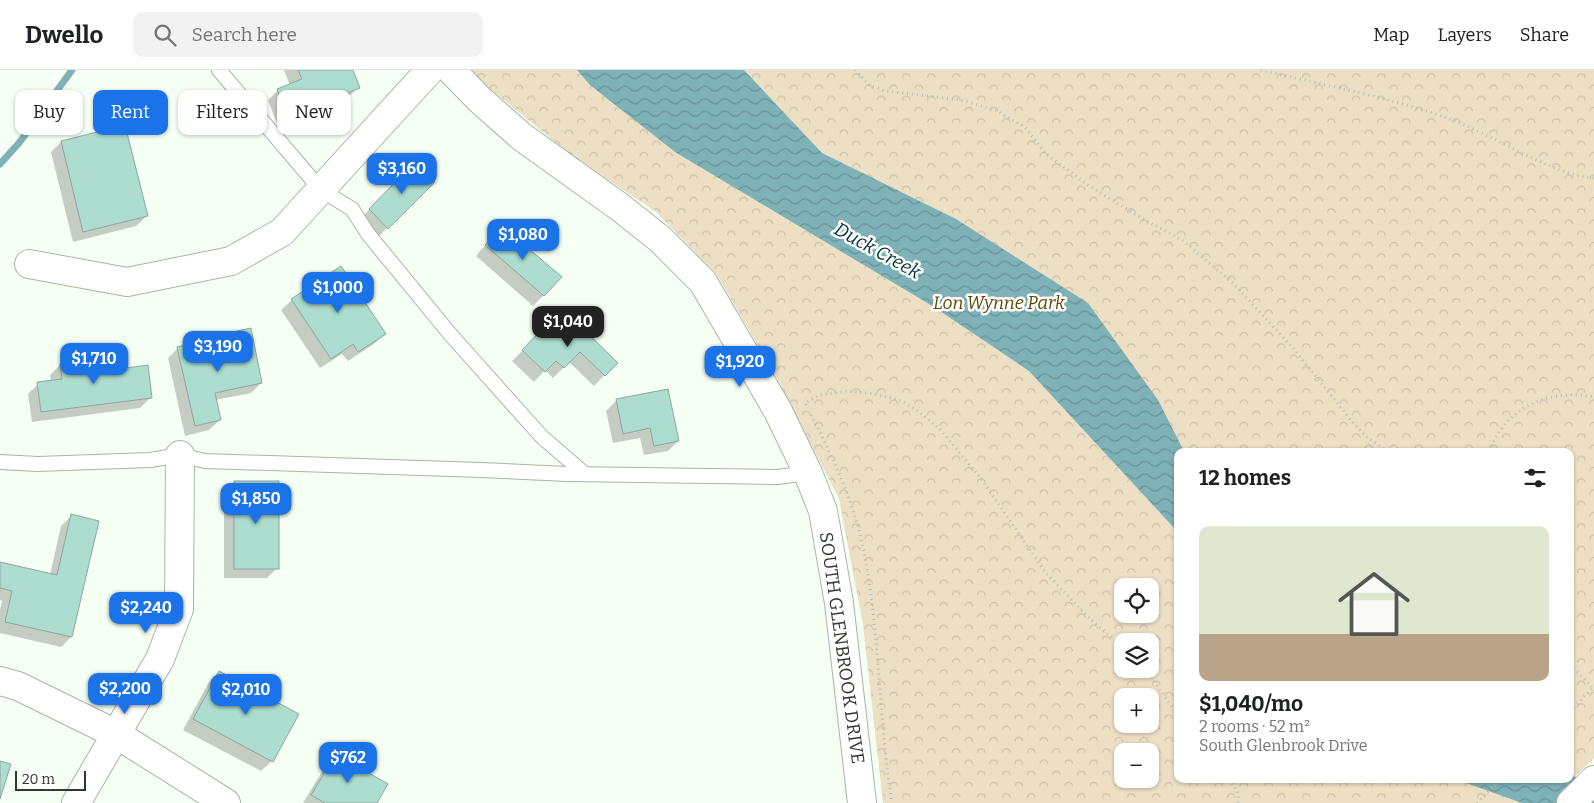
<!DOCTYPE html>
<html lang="en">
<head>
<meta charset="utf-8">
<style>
	body { margin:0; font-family:Bitter,serif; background:#f2f2f2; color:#202124; height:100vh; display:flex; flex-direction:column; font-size:19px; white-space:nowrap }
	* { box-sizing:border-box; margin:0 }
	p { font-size:16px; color:#757577 }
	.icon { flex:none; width:28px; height:28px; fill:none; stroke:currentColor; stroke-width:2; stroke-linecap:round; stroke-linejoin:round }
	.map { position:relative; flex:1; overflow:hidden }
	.sheet { position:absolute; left:1174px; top:378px; width:400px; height:335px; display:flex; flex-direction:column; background:#fff; border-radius:10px; box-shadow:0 1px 4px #0004 }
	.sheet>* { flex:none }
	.top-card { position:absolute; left:15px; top:20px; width:475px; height:45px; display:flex; gap:10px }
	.buttons { position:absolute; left:1114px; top:508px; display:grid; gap:10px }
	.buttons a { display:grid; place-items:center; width:45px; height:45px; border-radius:10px; background:#fff; box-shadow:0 1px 4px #0004; font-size:25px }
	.scale { position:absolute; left:15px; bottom:12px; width:71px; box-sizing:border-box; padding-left:5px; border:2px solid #303730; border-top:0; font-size:14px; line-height:18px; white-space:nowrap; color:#303730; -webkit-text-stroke:4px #fff; paint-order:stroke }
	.price { position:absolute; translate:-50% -42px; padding:0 11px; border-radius:10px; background:#1a73e8; color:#fff; font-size:16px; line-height:32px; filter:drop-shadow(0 1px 2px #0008) }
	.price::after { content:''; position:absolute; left:50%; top:30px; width:15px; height:11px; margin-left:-8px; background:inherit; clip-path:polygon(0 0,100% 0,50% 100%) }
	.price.on { background:#222; color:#fff }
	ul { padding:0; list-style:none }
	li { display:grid; align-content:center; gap:10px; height:265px; padding:0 25px }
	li+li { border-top:1px solid #e0e0e0 }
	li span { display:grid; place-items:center; height:155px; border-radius:10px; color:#555 }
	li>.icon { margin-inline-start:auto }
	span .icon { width:90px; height:90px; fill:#fffc; stroke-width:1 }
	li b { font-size:21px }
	h2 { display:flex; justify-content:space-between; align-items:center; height:60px; padding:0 25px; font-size:21px }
	.tag { padding:0 18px; border-radius:10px; background:#fff; box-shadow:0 1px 4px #0004; font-size:18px; line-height:45px }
	.tag.on { background:#1a73e8; color:#fff }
	header { display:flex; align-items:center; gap:30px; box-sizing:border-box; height:70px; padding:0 25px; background:#fff; border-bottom:1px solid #e0e0e0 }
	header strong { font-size:24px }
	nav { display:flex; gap:28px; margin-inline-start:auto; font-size:18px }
	.search { width:350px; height:45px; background:#f2f2f2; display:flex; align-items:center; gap:12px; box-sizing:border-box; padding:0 18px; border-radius:10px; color:#757577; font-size:19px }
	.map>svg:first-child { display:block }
</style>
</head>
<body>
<header>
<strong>Dwello</strong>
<div class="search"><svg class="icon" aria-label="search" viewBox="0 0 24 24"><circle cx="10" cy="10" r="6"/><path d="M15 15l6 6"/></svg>Search here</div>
<nav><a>Map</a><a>Layers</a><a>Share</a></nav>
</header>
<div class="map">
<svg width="1594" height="733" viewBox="0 0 1594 733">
	<defs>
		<pattern id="park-crowns" width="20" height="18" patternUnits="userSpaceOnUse" patternTransform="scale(1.25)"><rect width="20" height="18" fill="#eddfc4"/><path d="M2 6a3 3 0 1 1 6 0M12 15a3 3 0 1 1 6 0" fill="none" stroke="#ccc0a9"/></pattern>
		<pattern id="water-waves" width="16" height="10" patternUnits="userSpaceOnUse" patternTransform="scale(1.25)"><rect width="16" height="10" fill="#7fb2b8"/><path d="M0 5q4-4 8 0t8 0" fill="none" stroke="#689296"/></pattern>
	</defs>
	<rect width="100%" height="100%" fill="#f5fff4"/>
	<path fill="url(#park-crowns)" fill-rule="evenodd" d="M467,0H1594V688L1547,733H883L863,555L839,429L779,312L717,205L655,141L572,86ZM1178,381H1570V709H1178ZM1122,516H1150V544H1122ZM1122,571H1150V599H1122ZM1122,626H1150V654H1122ZM1122,681H1150V709H1122Z"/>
	<g fill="url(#water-waves)">
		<path d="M577,0H744L822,83L956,149L1088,233L1158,330L1184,381H1178L1177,461L1029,301L934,237L675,82L590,15Z"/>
		<path d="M1570,702L1594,724V733H1522L1455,709H1570Z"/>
	</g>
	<g fill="#0003">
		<path d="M284,0H351L358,17L348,28L278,56L268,30L278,20L290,15Z"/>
		<path d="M61,72L147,146L136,156L73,172L51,82Z"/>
		<path d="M415,94L433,112L377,168L359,150Z"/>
		<path d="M492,167L544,225L533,236L476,186Z"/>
		<path d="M341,198L384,264L374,274L348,291L342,284L320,298L281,240L292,230Z"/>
		<path d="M541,262L547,268L616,293L594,316L569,292L553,308L545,300L534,312L512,291Z"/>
		<path d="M229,264L261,313L251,323L215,330L220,350L209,360L185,366L168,288L178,278L205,281L220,278L219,275Z"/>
		<path d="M60,295L118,300L151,327L140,338L32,352L28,324L38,314L51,312L50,305Z"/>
		<path d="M616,331L678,371L668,381L644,385L640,368L613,373L606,341Z"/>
		<path d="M234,412L277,498L267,508H224V422Z"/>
		<path d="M71,446V567L61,577L0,563V540L2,531L0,530V493L50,505L61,456Z"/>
		<path d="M219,602L272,691L261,701L183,660L209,612Z"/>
		<path d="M336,685L375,733H303L326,695Z"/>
	</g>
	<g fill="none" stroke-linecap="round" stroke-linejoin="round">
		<path stroke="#7fb2b8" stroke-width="7" d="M0,94L19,73L72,0"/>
	</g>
	<g fill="#acddce" stroke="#8fa69f">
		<path d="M298,0H353L360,18L288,46L277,19L302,9Z"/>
		<path d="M125,55L148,146L83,162L61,71Z"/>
		<path d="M415,92L435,112L388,159L369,139Z"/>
		<path d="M502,156L562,207L544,226L485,175Z"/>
		<path d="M341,196L386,264L358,282L353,274L331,289L291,229Z"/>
		<path d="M569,245L618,293L605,306L580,282L564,298L556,291L545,302L522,280L541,260L547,267Z"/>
		<path d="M251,258L262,313L215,323L221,350L195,356L177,277L204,271L206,279L231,274L228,263Z"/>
		<path d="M118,286L119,299L148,295L152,328L41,342L37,312L62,309L60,294Z"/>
		<path d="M668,319L679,371L654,376L650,358L623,364L616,329Z"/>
		<rect x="234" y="411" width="45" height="88"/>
		<path d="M71,444L99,451L72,567L5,552L12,521L0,518V492L57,505Z"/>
		<path d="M219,601L299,644L273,692L193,649Z"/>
		<path d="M336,684L388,714L377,733H325L311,725Z"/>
		<path d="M0,691L11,694L0,729Z"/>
	</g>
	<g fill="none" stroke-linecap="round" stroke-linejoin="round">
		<defs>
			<g id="service">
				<path d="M219,0L321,120L352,139L368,164L450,264L542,367L585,404"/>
				<path d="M0,392L38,394L150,390L180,385L205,391L482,400L567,404L777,407L808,403"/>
			</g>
			<g id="minor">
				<path d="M29,194L127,212L231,191L282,162L430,0"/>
				<path d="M76,733L160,589L179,539L180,385"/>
			</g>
			<g id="tertiary">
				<path d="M451,0L479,29L522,67L621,138L660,169L703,212L778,341L808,403L823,441L839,533L862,733"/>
				<path d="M0,611L18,616L116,664L226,733"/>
			</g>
			<path id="secondary" d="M1571,733L1594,710"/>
		</defs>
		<use href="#service" stroke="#a7b6a6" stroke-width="16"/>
		<use href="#minor" stroke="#a7b6a6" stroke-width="30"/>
		<use href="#tertiary" stroke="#a7b6a6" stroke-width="30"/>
		<use href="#secondary" stroke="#a7b6a6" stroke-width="30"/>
		<g stroke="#b4bdb4" stroke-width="3" stroke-dasharray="1 4" stroke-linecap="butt">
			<path d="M855,0L870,16L886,21L961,30L995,40L1025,57L1046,84L1088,115L1138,146L1182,170L1233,213L1293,278L1354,354L1367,367L1387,381"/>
			<path d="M1261,0C1320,14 1381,26 1439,45C1469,55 1497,71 1526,85C1548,95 1569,106 1594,108"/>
			<path d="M806,335L805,333L820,325L846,321L875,324L902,331L918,341L940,359L982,410L1046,503L1091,550L1122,576"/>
			<path d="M811,345C834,389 856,437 865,487C880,568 879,652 892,733"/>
			<path d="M1490,381C1505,337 1550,318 1594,327"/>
			<path d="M1570,595L1594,619"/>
			<path d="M1145,599L1178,645"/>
			<path d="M1230,709L1239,725L1238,733"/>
			<path d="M1477,733L1501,709"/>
		</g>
		<use href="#service" stroke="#fff" stroke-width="14"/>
		<use href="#minor" stroke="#fff" stroke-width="28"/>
		<use href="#tertiary" stroke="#fff" stroke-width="28"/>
		<use href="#secondary" stroke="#fff" stroke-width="28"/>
		<path stroke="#b4bdb4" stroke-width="3" stroke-dasharray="1 4" stroke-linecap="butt" d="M1570,641L1594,617"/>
	</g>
	<g text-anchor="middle" stroke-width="5" stroke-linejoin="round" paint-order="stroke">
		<g font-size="18" font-style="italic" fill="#614801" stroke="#fff">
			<text x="999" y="239">Lon Wynne Park</text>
		</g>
		<g font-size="18" fill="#303730" stroke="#fff">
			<text transform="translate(842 578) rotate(82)" y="6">SOUTH GLENBROOK DRIVE</text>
		</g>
		<g font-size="19" font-style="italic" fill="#003438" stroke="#fff">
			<text transform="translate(878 180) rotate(29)" y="7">Duck Creek</text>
		</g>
	</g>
</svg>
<div class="buttons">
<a><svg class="icon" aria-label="locate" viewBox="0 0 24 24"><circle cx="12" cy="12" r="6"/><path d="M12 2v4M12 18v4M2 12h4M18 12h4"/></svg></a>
<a><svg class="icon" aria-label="layers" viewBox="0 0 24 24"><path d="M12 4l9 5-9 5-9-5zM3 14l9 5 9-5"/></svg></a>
<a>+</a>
<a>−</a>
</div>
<div class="scale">20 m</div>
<b class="price" style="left:402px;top:125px">$3,160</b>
<b class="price" style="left:523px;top:191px">$1,080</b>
<b class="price" style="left:338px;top:244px">$1,000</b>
<b class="price on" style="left:568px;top:278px">$1,040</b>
<b class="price" style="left:218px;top:303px">$3,190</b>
<b class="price" style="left:94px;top:315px">$1,710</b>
<b class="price" style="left:740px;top:318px">$1,920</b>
<b class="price" style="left:256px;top:455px">$1,850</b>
<b class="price" style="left:146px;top:564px">$2,240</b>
<b class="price" style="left:125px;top:645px">$2,200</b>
<b class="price" style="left:246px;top:646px">$2,010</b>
<b class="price" style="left:348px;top:714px">$762</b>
<div class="top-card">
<a class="tag">Buy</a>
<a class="tag on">Rent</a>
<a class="tag">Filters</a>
<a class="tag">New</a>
</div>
<section class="sheet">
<h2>12 homes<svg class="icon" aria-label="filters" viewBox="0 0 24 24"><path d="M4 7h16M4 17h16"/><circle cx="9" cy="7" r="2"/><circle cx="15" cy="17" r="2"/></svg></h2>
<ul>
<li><span style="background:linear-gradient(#dfe7d0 70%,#b9a48a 0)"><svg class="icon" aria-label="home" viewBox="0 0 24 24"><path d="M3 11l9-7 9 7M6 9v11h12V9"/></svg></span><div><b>$1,040/mo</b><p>2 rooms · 52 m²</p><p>South Glenbrook Drive</p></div></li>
</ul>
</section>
</div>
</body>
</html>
